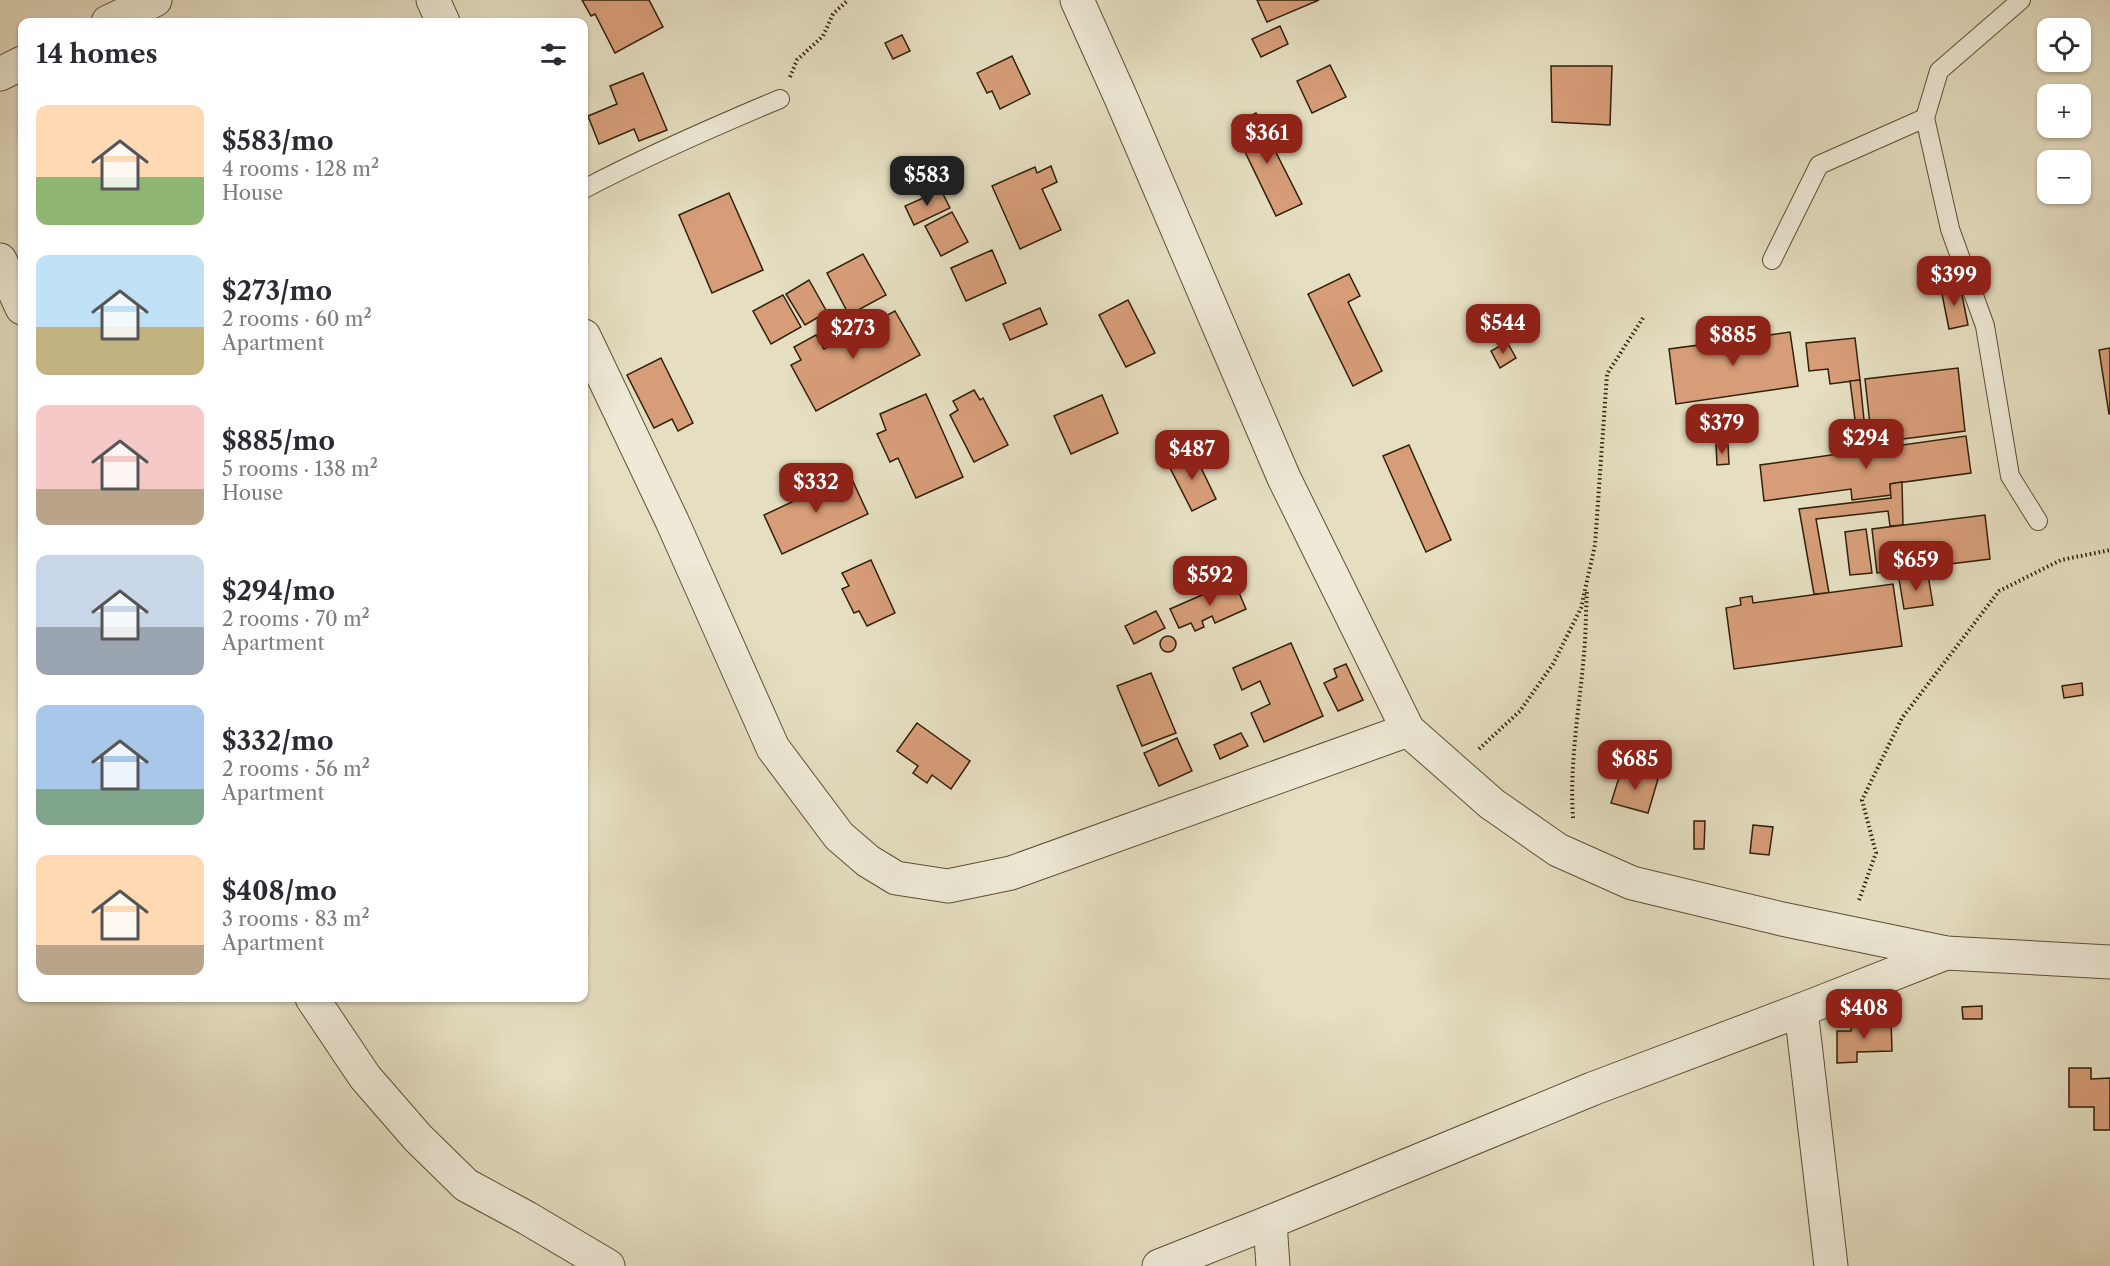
<!DOCTYPE html>
<html lang="en">
<head>
<meta charset="utf-8">
<style>
	body { margin:0; font-family:"Libre Caslon Text",serif; background:#f7f7f7; color:#2b2b33; height:100vh; display:flex; flex-direction:column; font-size:22px; white-space:nowrap }
	* { box-sizing:border-box; margin:0 }
	p { font-size:20px; color:#7c7c81 }
	.icon { flex:none; width:33px; height:33px; fill:none; stroke:currentColor; stroke-width:2; stroke-linecap:round; stroke-linejoin:round }
	.map { position:relative; flex:1; overflow:hidden }
	.sheet { position:absolute; left:18px; top:18px; width:570px; height:984px; display:flex; flex-direction:column; background:#fff; border-radius:12px; box-shadow:0 2px 4px #0004 }
	.sheet>* { flex:none }
	.controls { position:absolute; left:2037px; top:18px; display:grid; gap:12px }
	.controls a { display:grid; place-items:center; width:54px; height:54px; border-radius:12px; background:#fff; box-shadow:0 2px 4px #0004; font-size:30px }
	.price { position:absolute; translate:-50% -51px; padding:0 14px; border-radius:12px; background:#8f2418; color:#fff; font-size:20px; line-height:39px; filter:drop-shadow(0 2px 3px #0008) }
	.price::after { content:''; position:absolute; left:50%; top:36px; width:18px; height:14px; margin-left:-9px; background:inherit; clip-path:polygon(0 0,100% 0,50% 100%) }
	.price.on { background:#222; color:#fff }
	ul { padding:0; list-style:none }
	li { display:flex; align-items:center; gap:18px; height:150px; padding:0 18px }
	li span { display:grid; place-items:center; flex:none; width:168px; height:120px; border-radius:12px; color:#555 }
	li>.icon { margin-inline-start:auto }
	span .icon { width:72px; height:72px; fill:#fffc; stroke-width:1 }
	li b { font-size:26px }
	h2 { display:flex; justify-content:space-between; align-items:center; height:72px; padding:0 18px; font-size:26px }
	.map>svg:first-child { display:block }
</style>
</head>
<body>
<div class="map">
<svg width="2110" height="1266" viewBox="0 0 2110 1266">
	<rect width="100%" height="100%" fill="#e5dec1"/>
	<filter id="stains"><feTurbulence type="fractalNoise" baseFrequency=".00333" numOctaves="4"/><feColorMatrix values="0 0 0 0 .2 0 0 0 0 .09 0 0 0 0 .02 0 0 0 .5 -.17"/></filter>
	<radialGradient id="worn" r=".72"><stop offset=".6" stop-color="#630" stop-opacity="0"/><stop offset="1" stop-color="#630" stop-opacity=".3"/></radialGradient>
	<g fill="#d69d78" stroke="#312008" stroke-width="1.5">
		<path d="M582,0H649L663,27L615,53L595,14L591,16Z"/>
		<path d="M1257,0H1319L1267,22Z"/>
		<path d="M1280,26L1288,44L1261,57L1252,39Z"/>
		<path d="M902,35L910,51L893,59L885,43Z"/>
		<path d="M1012,56L1030,94L1000,109L992,91L987,93L977,73Z"/>
		<path d="M1330,65L1346,97L1312,113L1297,81Z"/>
		<path d="M1551,66H1612L1610,125L1552,122Z"/>
		<path d="M643,73L667,130L639,141L634,129L599,144L588,116L617,104L610,86Z"/>
		<path d="M1256,113L1302,204L1276,216L1232,125Z"/>
		<path d="M1051,166L1057,182L1042,189L1061,230L1020,249L992,186L1035,167L1037,173Z"/>
		<path d="M941,190L950,208L914,225L905,206Z"/>
		<path d="M729,193L763,270L712,293L679,215Z"/>
		<path d="M952,212L968,242L941,256L925,226Z"/>
		<path d="M992,250L1006,283L966,301L951,268Z"/>
		<path d="M863,254L886,295L849,315L827,273Z"/>
		<path d="M1349,274L1360,296L1348,302L1382,371L1353,386L1308,294Z"/>
		<path d="M809,280L827,312L805,325L786,294Z"/>
		<path d="M1960,285L1968,325L1949,329L1941,289Z"/>
		<path d="M783,295L801,327L771,344L753,311Z"/>
		<path d="M1128,300L1155,353L1126,367L1099,315Z"/>
		<path d="M1040,308L1047,324L1010,340L1003,324Z"/>
		<path d="M895,311L920,355L816,411L791,365L801,360L794,347L816,335L824,349Z"/>
		<path d="M1731,330L1733,340L1790,332L1798,386L1676,404L1669,349L1714,343L1713,333Z"/>
		<path d="M1855,338L1860,380L1830,384L1828,369L1809,371L1806,343Z"/>
		<path d="M1507,342L1516,358L1500,368L1491,351Z"/>
		<path d="M2110,348V414H2109L2099,350Z"/>
		<path d="M661,358L693,423L678,431L672,419L654,428L627,375Z"/>
		<path d="M1958,368L1965,431L1872,443L1865,379Z"/>
		<path d="M1860,380L1867,450L1859,451L1850,381Z"/>
		<path d="M974,390L980,400L983,398L1008,445L974,462L950,415L958,410L953,401Z"/>
		<path d="M926,394L963,477L916,498L898,458L890,462L877,434L886,430L880,414Z"/>
		<path d="M1102,395L1118,433L1071,454L1054,416Z"/>
		<path d="M1745,405L1749,429L1734,431L1732,413L1737,412L1735,407Z"/>
		<path d="M1966,436L1971,473L1890,484L1891,495L1852,500L1851,489L1764,501L1760,465Z"/>
		<path d="M1409,445L1451,540L1426,552L1383,456Z"/>
		<path d="M1716,445H1728L1729,464L1717,465Z"/>
		<path d="M1193,451L1216,499L1192,511L1168,464Z"/>
		<path d="M850,475L868,514L782,554L764,515Z"/>
		<path d="M1902,482L1903,525L1890,526L1888,511L1816,519L1829,593L1814,594L1799,509L1891,498L1890,484Z"/>
		<path d="M1985,515L1990,559L1877,573L1872,529Z"/>
		<path d="M1866,529L1872,573L1850,575L1845,532Z"/>
		<path d="M871,560L895,613L867,626L859,611L854,613L842,589L849,586L842,573Z"/>
		<path d="M1919,568L1921,576L1909,578L1907,569Z"/>
		<path d="M1928,575L1933,605L1904,609L1899,579Z"/>
		<path d="M1234,581L1246,609L1215,623L1212,616L1202,621L1204,627L1195,631L1191,623L1179,628L1170,609Z"/>
		<path d="M1893,584L1902,646L1734,669L1726,608L1741,605L1740,598L1752,596L1753,603Z"/>
		<path d="M1156,611L1165,628L1134,644L1125,626Z"/>
		<circle cx="1168" cy="644" r="8"/>
		<path d="M1291,643L1323,716L1264,742L1251,713L1270,704L1260,681L1242,690L1233,668Z"/>
		<path d="M1346,664L1363,700L1338,711L1324,683L1337,677L1334,669Z"/>
		<path d="M1151,673L1176,733L1142,746L1117,686Z"/>
		<path d="M2082,683L2083,695L2064,698L2062,686Z"/>
		<path d="M917,723L970,761L951,789L932,775L927,783L913,773L918,766L897,751Z"/>
		<path d="M1241,733L1248,746L1220,759L1214,745Z"/>
		<path d="M1177,738L1192,771L1159,786L1144,753Z"/>
		<path d="M1622,768L1658,779L1648,813L1611,803Z"/>
		<path d="M1694,821H1705L1704,849H1694Z"/>
		<path d="M1753,825L1773,827L1769,855L1750,853Z"/>
		<path d="M1982,1006V1019H1963L1962,1007Z"/>
		<path d="M1891,1020L1892,1051L1857,1052V1062L1837,1063V1031H1851V1021Z"/>
		<path d="M2069,1068H2091V1079L2110,1078V1130H2094V1107H2069Z"/>
	</g>
	<g fill="none" stroke-linecap="round" stroke-linejoin="round">
		<defs>
			<g id="service">
				<path d="M2021,0L1939,71L1925,118L1950,229L1985,326L2010,476L2038,521"/>
				<path d="M584,189C647,156 713,127 780,99"/>
				<path d="M1772,260L1819,165L1925,118"/>
			</g>
			<g id="minor">
				<path d="M433,0L443,22"/>
				<path d="M1077,0L1121,98L1284,478L1408,730L1492,804L1558,850L1632,883L1782,919L1946,953L2110,962"/>
				<path d="M108,22L155,0"/>
				<path d="M0,74L22,63"/>
				<path d="M0,260L22,308"/>
				<path d="M584,336L672,521L773,748L839,836L868,861L896,878L948,886L1011,873L1408,730"/>
				<path d="M312,998L365,1077L418,1138L466,1185L527,1218L608,1266"/>
				<path d="M1801,1010L1831,1266"/>
				<path d="M1270,1222L1273,1266"/>
				<path d="M1159,1266L1270,1222L1592,1089L1801,1010L1946,953"/>
			</g>
		</defs>
		<use href="#service" stroke="#5e5036" stroke-width="20"/>
		<use href="#minor" stroke="#5e5036" stroke-width="35"/>
		<g stroke="#312008" stroke-width="4" stroke-dasharray="1.5 3" stroke-linecap="butt">
			<path d="M790,77L797,60L823,36L833,14L848,0"/>
			<path d="M1479,749L1520,711L1553,664L1581,608L1595,545L1607,374L1643,318"/>
			<path d="M1573,818C1569,759 1581,700 1585,641C1586,624 1586,607 1587,590"/>
			<path d="M1859,900L1876,853L1862,800L1902,718L1999,591L2061,560L2110,550"/>
		</g>
		<use href="#service" stroke="#eeead7" stroke-width="18"/>
		<use href="#minor" stroke="#eeead7" stroke-width="33"/>
	</g>
	<rect width="100%" height="100%" filter="url(#stains)"/>
	<rect width="100%" height="100%" fill="url(#worn)"/>
</svg>
<div class="controls">
<a><svg class="icon" aria-label="locate" viewBox="0 0 24 24"><circle cx="12" cy="12" r="6"/><path d="M12 2v4M12 18v4M2 12h4M18 12h4"/></svg></a>
<a>+</a>
<a>−</a>
</div>
<b class="price" style="left:1267px;top:165px">$361</b>
<b class="price on" style="left:927px;top:207px">$583</b>
<b class="price" style="left:1954px;top:307px">$399</b>
<b class="price" style="left:1503px;top:355px">$544</b>
<b class="price" style="left:853px;top:360px">$273</b>
<b class="price" style="left:1733px;top:367px">$885</b>
<b class="price" style="left:1722px;top:455px">$379</b>
<b class="price" style="left:1866px;top:470px">$294</b>
<b class="price" style="left:1192px;top:481px">$487</b>
<b class="price" style="left:816px;top:514px">$332</b>
<b class="price" style="left:1916px;top:592px">$659</b>
<b class="price" style="left:1210px;top:607px">$592</b>
<b class="price" style="left:1635px;top:791px">$685</b>
<b class="price" style="left:1864px;top:1040px">$408</b>
<section class="sheet">
<h2>14 homes<svg class="icon" aria-label="filters" viewBox="0 0 24 24"><path d="M4 7h16M4 17h16"/><circle cx="9" cy="7" r="2"/><circle cx="15" cy="17" r="2"/></svg></h2>
<ul>
<li><span style="background:linear-gradient(#ffd9b3 60%,#8fb573 0)"><svg class="icon" aria-label="home" viewBox="0 0 24 24"><path d="M3 11l9-7 9 7M6 9v11h12V9"/></svg></span><div><b>$583/mo</b><p>4 rooms · 128 m²</p><p>House</p></div></li>
<li><span style="background:linear-gradient(#bfe0f5 60%,#c2b280 0)"><svg class="icon" aria-label="home" viewBox="0 0 24 24"><path d="M3 11l9-7 9 7M6 9v11h12V9"/></svg></span><div><b>$273/mo</b><p>2 rooms · 60 m²</p><p>Apartment</p></div></li>
<li><span style="background:linear-gradient(#f6c9c9 70%,#b9a48a 0)"><svg class="icon" aria-label="home" viewBox="0 0 24 24"><path d="M3 11l9-7 9 7M6 9v11h12V9"/></svg></span><div><b>$885/mo</b><p>5 rooms · 138 m²</p><p>House</p></div></li>
<li><span style="background:linear-gradient(#c9d6e8 60%,#9aa5b1 0)"><svg class="icon" aria-label="home" viewBox="0 0 24 24"><path d="M3 11l9-7 9 7M6 9v11h12V9"/></svg></span><div><b>$294/mo</b><p>2 rooms · 70 m²</p><p>Apartment</p></div></li>
<li><span style="background:linear-gradient(#a9c7e8 70%,#7fa58c 0)"><svg class="icon" aria-label="home" viewBox="0 0 24 24"><path d="M3 11l9-7 9 7M6 9v11h12V9"/></svg></span><div><b>$332/mo</b><p>2 rooms · 56 m²</p><p>Apartment</p></div></li>
<li><span style="background:linear-gradient(#ffd9b3 75%,#b9a48a 0)"><svg class="icon" aria-label="home" viewBox="0 0 24 24"><path d="M3 11l9-7 9 7M6 9v11h12V9"/></svg></span><div><b>$408/mo</b><p>3 rooms · 83 m²</p><p>Apartment</p></div></li>
</ul>
</section>
</div>
</body>
</html>
